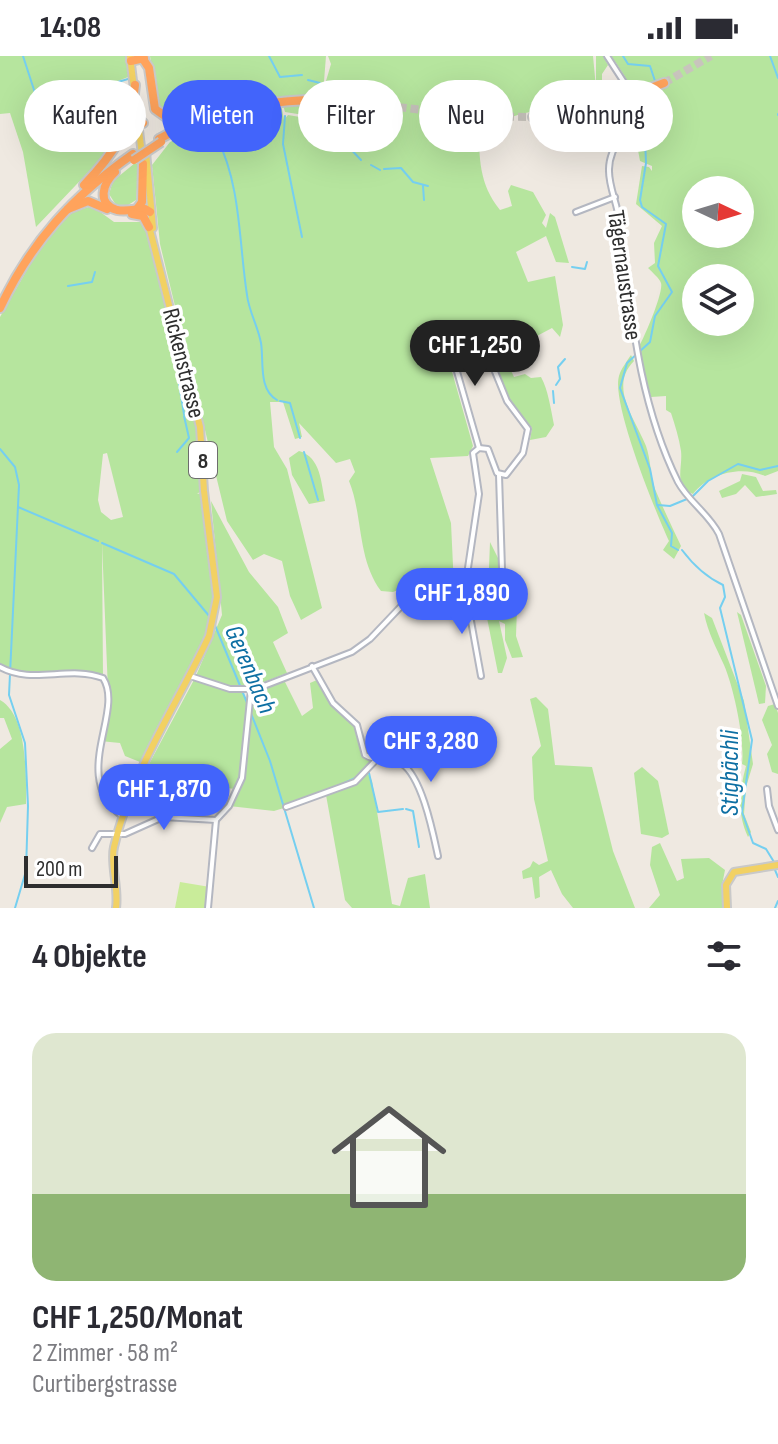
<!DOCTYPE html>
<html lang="de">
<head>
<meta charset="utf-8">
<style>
	body { margin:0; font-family:"Sofia Sans Condensed",sans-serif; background:#f7f7f7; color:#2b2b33; height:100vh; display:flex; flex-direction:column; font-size:30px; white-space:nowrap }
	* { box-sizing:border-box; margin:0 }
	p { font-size:26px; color:#7c7c81 }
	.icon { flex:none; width:44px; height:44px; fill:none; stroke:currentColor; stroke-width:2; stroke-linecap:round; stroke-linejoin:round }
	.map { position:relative; height:852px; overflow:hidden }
	.side { display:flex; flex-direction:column; background:#fff; flex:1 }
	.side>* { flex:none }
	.hud { position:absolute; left:24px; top:24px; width:730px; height:72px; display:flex; gap:16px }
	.needle { width:52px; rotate:94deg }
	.controls { position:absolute; left:682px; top:120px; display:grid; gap:16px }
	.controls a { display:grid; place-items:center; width:72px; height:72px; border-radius:50%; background:#fff; box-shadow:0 8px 32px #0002; font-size:40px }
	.scale { position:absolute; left:24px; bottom:20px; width:94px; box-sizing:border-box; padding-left:8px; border:4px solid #2e2e2e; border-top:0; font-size:22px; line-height:28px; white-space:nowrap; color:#2e2e2e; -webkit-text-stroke:6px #fff; paint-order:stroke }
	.price { position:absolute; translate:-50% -68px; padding:0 18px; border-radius:28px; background:#4264fb; color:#fff; font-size:26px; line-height:52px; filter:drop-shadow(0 2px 4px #0008) }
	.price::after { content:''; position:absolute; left:50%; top:48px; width:24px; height:18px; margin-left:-12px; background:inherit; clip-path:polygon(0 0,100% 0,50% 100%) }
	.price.selected { background:#222; color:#fff }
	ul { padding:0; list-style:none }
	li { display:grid; align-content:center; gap:16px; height:424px; padding:0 32px }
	li span { display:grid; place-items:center; height:248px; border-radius:24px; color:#555 }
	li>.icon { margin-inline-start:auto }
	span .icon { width:144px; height:144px; fill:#fffc; stroke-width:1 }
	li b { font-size:34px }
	h2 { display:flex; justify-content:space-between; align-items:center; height:96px; padding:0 32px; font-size:34px }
	.chip { padding:0 28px; border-radius:36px; background:#fff; box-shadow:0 8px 32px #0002; font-size:28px; line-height:72px }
	.chip.selected { background:#4264fb; color:#fff }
	.status { display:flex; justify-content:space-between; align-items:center; height:56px; padding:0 40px; background:#fff; direction:ltr }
	.status svg { height:22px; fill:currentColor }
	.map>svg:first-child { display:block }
</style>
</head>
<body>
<div class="status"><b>14:08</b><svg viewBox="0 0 49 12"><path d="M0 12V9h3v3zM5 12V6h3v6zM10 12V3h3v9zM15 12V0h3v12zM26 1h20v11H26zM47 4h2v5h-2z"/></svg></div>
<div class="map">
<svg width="778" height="852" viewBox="0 0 778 852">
	<rect width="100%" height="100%" fill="#efe9e1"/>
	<g fill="#b6e59e" fill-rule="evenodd">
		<path d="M0,0H128V21L70,44L82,66L110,85L125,60L115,88L36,171L23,96L10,57L0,58Z"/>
		<path d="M150,0H326L323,38L280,42L284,64L288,59L306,62L304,59L285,56L283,49L341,46L326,25L331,8L328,0H593L596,32V0H603L608,9L602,18V35L591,42V47L541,52L539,43L530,56C511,59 499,68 479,70C479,102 479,128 500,154L512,150L508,135L511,129L533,136L546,159L542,167L546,172L550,157L555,161L569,207L556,206L546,180L516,196L528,226L555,220L563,269L560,281L552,272L535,281L517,276L513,286L500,291L514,321L525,318L531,322L541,321C548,333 551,354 554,369L546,381L530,384L532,372L508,343L478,267L438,284L449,305L473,390L468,400L430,402L451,467L454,531L412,539L408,530L393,536L381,535C357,503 363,459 349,425L355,416L350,403L336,407L299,367L302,381L295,383L283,346H270L274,391L287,413L322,552L301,564L290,540L282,505L264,498L253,504L227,465L160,188L152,109L170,86L209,67L206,57L181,60L158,51Z"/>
		<path d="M611,0H778V415L765,420C740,409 708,418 693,438C673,430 683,412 681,395C679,382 675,369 671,357L666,354V340L651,341L637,294C643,285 664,236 661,227C659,222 652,216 648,212L655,207L654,187L662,170L636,148L642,110L649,111L652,115V110L640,105L635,78L620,88C642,48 637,36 611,0ZM696,134H740V178H696ZM696,222H740V266H696Z"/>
		<path d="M135,107L139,109L136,144L125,151L116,149L109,138L113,125Z"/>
		<path d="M92,150L114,166H140L146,176L198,372L201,435L197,438L202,437L215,532L212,570L145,708L125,700L120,687L100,685L108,635L102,487L103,622L94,618L14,617L0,611V261L43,186L69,157ZM107,397L123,461L111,464L101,456L98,444L103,398Z"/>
		<path d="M631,299L634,305C608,331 636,364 646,390C651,404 650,419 655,433C663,452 672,471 681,490L674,503L663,494L669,485C656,457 611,347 619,320C621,313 627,305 631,299Z"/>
		<path d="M299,395C321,401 321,427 325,445L309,448L292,419L289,402Z"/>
		<path d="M742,418L756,421L763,435L776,434L777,438L756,441L745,429L736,438L722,442L719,435L740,425Z"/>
		<path d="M211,445L249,516L278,551L288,577L273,586L287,617L241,635L250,648L249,657L255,635L283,622L302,660L313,652L310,627L317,624L333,647L357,669L363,695L375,705L366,714L372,725L392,848L400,850L408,822L425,818L430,852H352L345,844L326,739L274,755L229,750L237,733L186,729L177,760H171L172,747H145L156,715L148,710L195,622L222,559Z"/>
		<path d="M490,486L501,508L500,551L517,552L516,580L523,601L512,602L505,584V568L499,565L507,602L502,617H498L487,562Z"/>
		<path d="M737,556L741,559L766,630L765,647L759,648Z"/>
		<path d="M704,557L712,562L744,645L753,708L746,731L744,758L751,776L748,781C737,757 739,736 746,710L742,708C745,685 734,632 724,609C716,591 708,577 704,557Z"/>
		<path d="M536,641L548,653L555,709L592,711L613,795L635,852H573L562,838L551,814L539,821L540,841L535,843L532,821L523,823L522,815L530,811L533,805L539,809L548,805L534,743L532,701L541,690L530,643Z"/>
		<path d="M0,644C28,660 26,719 26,748L7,751L0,767V693L12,683L4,662H0Z"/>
		<path d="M775,648L778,657V718L772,716L767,698L772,689L762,664L768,650Z"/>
		<path d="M642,711L658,725L669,778L662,782L641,778L634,717Z"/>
		<path d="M660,787L677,825L684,822L681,803L709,802L725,814L722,829L725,852H649L660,839L650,809L652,791Z"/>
	</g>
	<path fill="#c9ec9a" d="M180,826L210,831L206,852H175Z"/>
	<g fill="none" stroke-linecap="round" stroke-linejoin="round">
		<g stroke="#75cff0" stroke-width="2">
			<path d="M23,0L35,37L46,47L128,23"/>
			<path d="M269,0L280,21L302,19"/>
			<path d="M623,0L628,8L650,10L656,28"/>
			<path d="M770,0L778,22"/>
			<path d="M308,24L320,27"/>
			<path d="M658,34L660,47L644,59L646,107L640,144L642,151L666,168L658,210L672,236L655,260L650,286L627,307L620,332L650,413L657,449L672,477L671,490L678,494"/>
			<path d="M338,51L346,88L361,104"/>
			<path d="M778,59V58"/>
			<path d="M285,60L283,88L302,181"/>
			<path d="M217,82C241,129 239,188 247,239C249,256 258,270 261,287C264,305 258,333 277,344"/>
			<path d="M371,109L380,114"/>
			<path d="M384,113L401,112L413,126L428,130"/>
			<path d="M423,130L424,144"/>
			<path d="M572,211L585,213L587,206"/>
			<path d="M68,230L92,226L95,216"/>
			<path d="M168,260L184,358"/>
			<path d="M556,329L560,323L558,311L565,303"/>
			<path d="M553,335L554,347"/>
			<path d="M280,345L290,347L300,382"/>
			<path d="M0,393L15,411L19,429L9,639L25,687L28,750L26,815L15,852"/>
			<path d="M177,396L189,382L184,360"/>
			<path d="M304,396L318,444"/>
			<path d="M693,440L708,425L738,408L760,414L778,410"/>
			<path d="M658,449L670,450L687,443"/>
			<path d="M18,451L98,485"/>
			<path d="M102,487L174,518L210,561"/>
			<path d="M682,494C694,510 706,521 723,529L725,541L720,552L752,684L742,756L753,787L766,793L774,806"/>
			<path d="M214,567L248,649"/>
			<path d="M250,655L270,705L314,852"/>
			<path d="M369,717L378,756L403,753"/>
			<path d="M333,732L360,720"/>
			<path d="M406,753L413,755L419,791"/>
			<path d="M775,814L778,821"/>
			<path d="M775,852L778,845"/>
		</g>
		<g stroke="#c8c4bd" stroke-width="8" stroke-dasharray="8 4" stroke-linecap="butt">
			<path d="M664,27L711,0"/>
			<path d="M339,44L473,60L533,61"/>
		</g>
		<defs>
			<g id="minor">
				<path d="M607,0L631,37"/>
				<path d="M633,47C632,72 608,89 609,115C609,131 617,147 619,163C631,252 637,343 678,426C688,445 709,458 719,478L778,650"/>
				<path d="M576,156L615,141"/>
				<path d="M443,284L456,312L479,392"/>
				<path d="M499,419L503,544"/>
				<path d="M465,532L481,620"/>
				<path d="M312,610L333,647L357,669L365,699C377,707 390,701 401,707C422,720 433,777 438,800"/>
				<path d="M0,611C32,629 69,609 103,622C125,656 69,720 122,760"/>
				<path d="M190,620L230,633H256L352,596L370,583L408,543L465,532L479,438L473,397L479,392L488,393L497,417L506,419L523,397L528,373L507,345L480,279"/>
				<path d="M767,733L769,750L778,774"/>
				<path d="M286,751L355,726L375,705"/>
				<path d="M92,792L100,778H125L163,761L216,764L229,750L242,722L251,634"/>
				<path d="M208,852L216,764"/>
			</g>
			<g id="major">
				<path d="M130,0L142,99"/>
				<path d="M146,96L153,172"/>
				<path d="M116,852C119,832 110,808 114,791C131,716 177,649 209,580L217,541L204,435L200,371L149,170"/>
				<path d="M727,852L726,829L734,816L778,809"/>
			</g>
			<g id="highway">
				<path d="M141,0L149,12L155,53L169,63L194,61"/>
				<path d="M131,5L144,2"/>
				<path d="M533,61L600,51L664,27"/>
				<path d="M129,65L138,63L143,67"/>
				<path d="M159,83C215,52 276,42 339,44"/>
				<path d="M115,116C103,127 96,148 117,154C126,156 136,153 145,153L150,156"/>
				<path d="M84,129C113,99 132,71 135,29"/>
				<path d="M68,153L88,145L107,153"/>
				<path d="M137,153L142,146L143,108"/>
				<path d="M132,158L143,160L149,171"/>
				<path d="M0,252C31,186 73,140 133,98"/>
			</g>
		</defs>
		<use href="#minor" stroke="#b4b7c1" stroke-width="8"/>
		<use href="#major" stroke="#c9c9c9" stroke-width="10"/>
		<use href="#highway" stroke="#c9c9c9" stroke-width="12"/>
		<use href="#minor" stroke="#fff" stroke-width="4"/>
		<use href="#major" stroke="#f2d163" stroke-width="6"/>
		<use href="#highway" stroke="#ffa35c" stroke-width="8"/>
		<defs>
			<path id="minor-bridge" d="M631,37L633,47"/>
			<path id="highway-bridge" d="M134,104L161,86"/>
		</defs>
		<use href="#minor-bridge" stroke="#b4b7c1" stroke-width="8" stroke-linecap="butt"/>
		<use href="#highway-bridge" stroke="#c9c9c9" stroke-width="12" stroke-linecap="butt"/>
		<use href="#minor-bridge" stroke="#fff" stroke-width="4"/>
		<use href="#highway-bridge" stroke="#ffa35c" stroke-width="8"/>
	</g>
	<g text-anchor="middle" stroke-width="7" stroke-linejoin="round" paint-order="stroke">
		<rect fill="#fff" stroke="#6d6d6d" stroke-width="2" x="189" y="386" width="28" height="36" rx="6"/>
		<g font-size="22" font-weight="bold" fill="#2e2e2e">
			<text x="203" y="412">8</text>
		</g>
		<g font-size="24" fill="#2e2e2e" stroke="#fff">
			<text transform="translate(625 219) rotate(82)" y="8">Tägernaustrasse</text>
			<text transform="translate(184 307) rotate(76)" y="8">Rickenstrasse</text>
		</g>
		<g font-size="26" font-style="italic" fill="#0d6fa3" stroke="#fff">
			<text transform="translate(251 613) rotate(67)" y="9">Gerenbach</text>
			<text transform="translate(729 717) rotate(-90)" y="9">Stigbächli</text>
		</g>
	</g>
</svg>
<div class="controls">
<a><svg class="needle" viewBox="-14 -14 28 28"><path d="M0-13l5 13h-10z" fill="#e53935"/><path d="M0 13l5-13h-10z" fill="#7c7c81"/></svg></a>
<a><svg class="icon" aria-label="layers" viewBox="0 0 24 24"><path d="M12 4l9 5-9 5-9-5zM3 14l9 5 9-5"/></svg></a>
</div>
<div class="scale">200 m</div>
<b class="price selected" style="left:475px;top:332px">CHF 1,250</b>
<b class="price" style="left:462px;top:580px">CHF 1,890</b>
<b class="price" style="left:431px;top:728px">CHF 3,280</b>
<b class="price" style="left:164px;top:776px">CHF 1,870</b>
<div class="hud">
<a class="chip">Kaufen</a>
<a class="chip selected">Mieten</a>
<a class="chip">Filter</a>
<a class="chip">Neu</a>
<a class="chip">Wohnung</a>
</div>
</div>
<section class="side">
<h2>4 Objekte<svg class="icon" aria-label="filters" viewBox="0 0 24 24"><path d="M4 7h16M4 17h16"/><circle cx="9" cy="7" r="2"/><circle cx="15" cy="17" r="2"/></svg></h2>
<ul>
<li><span style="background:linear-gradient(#dfe7d0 65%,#8fb573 0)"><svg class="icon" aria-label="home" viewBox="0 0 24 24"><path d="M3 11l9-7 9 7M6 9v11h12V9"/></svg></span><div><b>CHF 1,250/Monat</b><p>2 Zimmer · 58 m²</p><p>Curtibergstrasse</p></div></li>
</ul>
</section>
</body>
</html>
